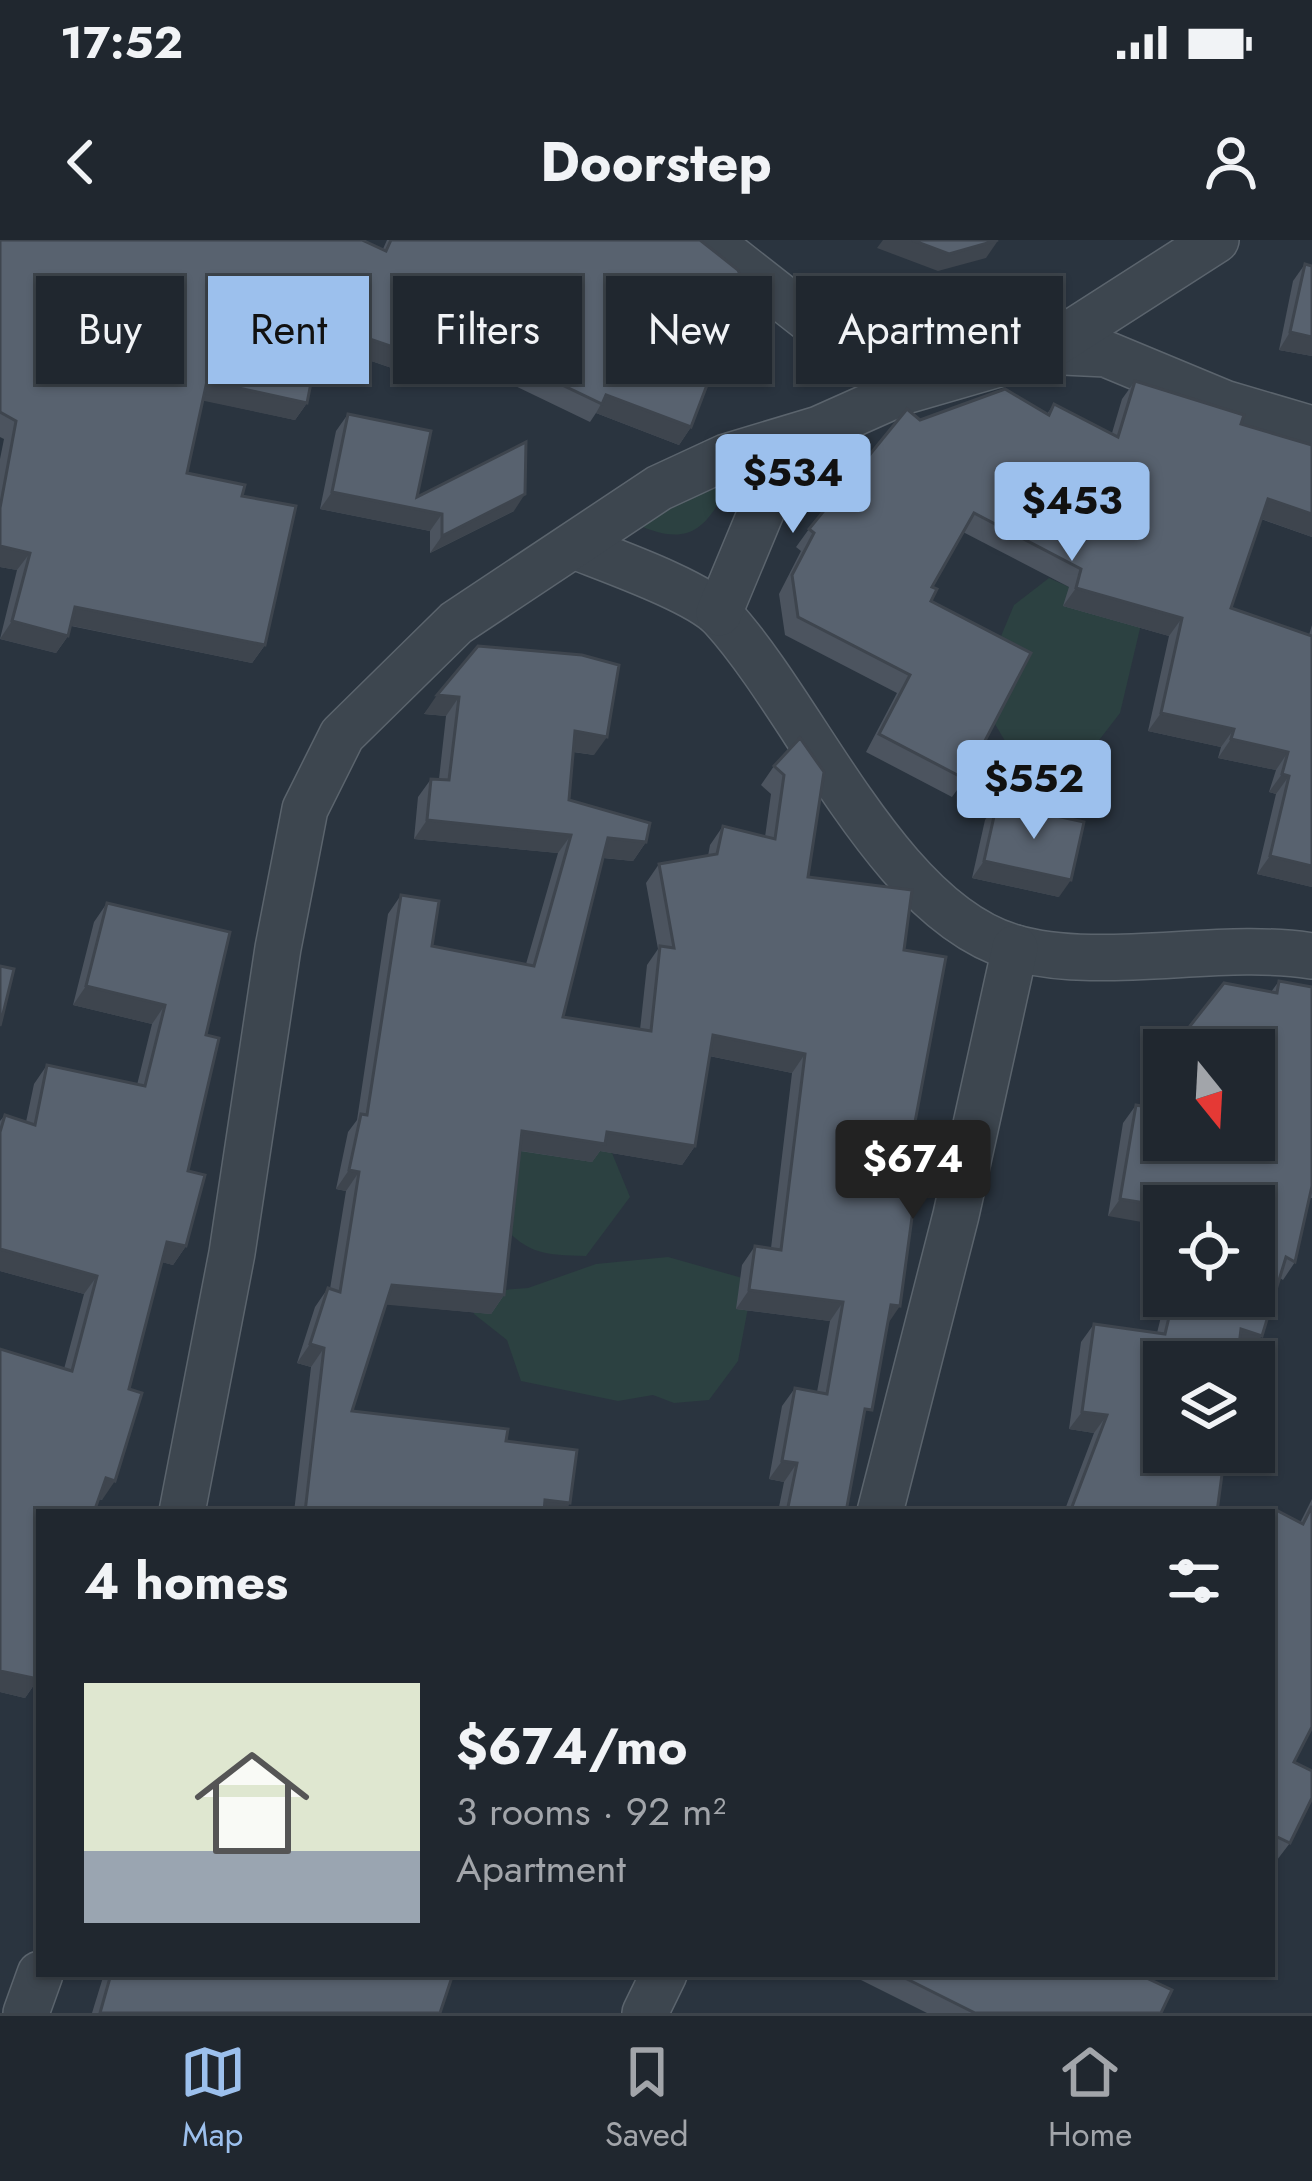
<!DOCTYPE html>
<html lang="en">
<head>
<meta charset="utf-8">
<style>
	body { margin:0; font-family:Jost,sans-serif; background:#2d333b; color:#f1f3f6; height:100vh; display:flex; flex-direction:column; font-size:45px; white-space:nowrap }
	* { box-sizing:border-box; margin:0 }
	p { font-size:39px; color:#a2a5aa }
	.icon { flex:none; width:66px; height:66px; fill:none; stroke:currentColor; stroke-width:2; stroke-linecap:round; stroke-linejoin:round }
	.map { position:relative; flex:1; overflow:hidden }
	.sheet { position:absolute; left:36px; top:1269px; width:1239px; height:468px; display:flex; flex-direction:column; background:#20272f; border-radius:0px; box-shadow:0 3px 9px #0004,0 0 0 3px #3d444b }
	.sheet>* { flex:none }
	.hud { position:absolute; left:36px; top:36px; width:1242px; height:108px; display:flex; gap:24px }
	.needle { width:78px; rotate:162deg }
	.buttons { position:absolute; left:1143px; top:789px; display:grid; gap:24px }
	.buttons a { display:grid; place-items:center; width:132px; height:132px; border-radius:0px; background:#20272f; box-shadow:0 3px 9px #0004,0 0 0 3px #3d444b; font-size:60px }
	.price { position:absolute; translate:-50% -102px; padding:0 27px; border-radius:12px; background:#9cc0ed; color:#111; font-size:39px; line-height:78px; filter:drop-shadow(0 3px 6px #0008) }
	.price::after { content:''; position:absolute; left:50%; top:72px; width:36px; height:27px; margin-left:-18px; background:inherit; clip-path:polygon(0 0,100% 0,50% 100%) }
	.price.current { background:#222; color:#fff }
	ul { padding:0; list-style:none }
	li { display:flex; align-items:center; gap:36px; height:300px; padding:0 48px }
	li+li { border-top:3px solid #3d444b }
	li span { display:grid; place-items:center; flex:none; width:336px; height:240px; border-radius:0px; color:#555 }
	li>.icon { margin-inline-start:auto }
	span .icon { width:144px; height:144px; fill:#fffc; stroke-width:1 }
	li b { font-size:51px }
	h2 { display:flex; justify-content:space-between; align-items:center; height:144px; padding:0 48px; font-size:51px }
	.pill { padding:0 42px; border-radius:0px; background:#20272f; box-shadow:0 3px 9px #0004,0 0 0 3px #3d444b; font-size:42px; line-height:108px }
	.pill.current { background:#9cc0ed; color:#111 }
	.status { display:flex; justify-content:space-between; align-items:center; height:84px; padding:0 60px; background:#20272f; direction:ltr }
	.status svg { height:33px; fill:currentColor }
	header { display:flex; justify-content:space-between; align-items:center; height:156px; padding:0 48px; background:#20272f; font-size:54px; font-weight:700 }
	.tab-bar { display:flex; justify-content:space-around; align-items:center; height:168px; border-top:3px solid #3d444b; background:#20272f; font-size:33px; color:#a2a5aa }
	.tab-bar a { display:grid; justify-items:center; gap:6px }
	.tab-bar .current { color:#9cc0ed }
	.map>svg:first-child { display:block }
</style>
</head>
<body>
<div class="status"><b>17:52</b><svg viewBox="0 0 49 12"><path d="M0 12V9h3v3zM5 12V6h3v6zM10 12V3h3v9zM15 12V0h3v12zM26 1h20v11H26zM47 4h2v5h-2z"/></svg></div>
<header><svg class="icon" aria-label="back" viewBox="0 0 24 24"><path d="M15 5l-7 7 7 7"/></svg>Doorstep<svg class="icon" aria-label="person" viewBox="0 0 24 24"><circle cx="12" cy="8" r="4"/><path d="M4 21q1-7 8-7t8 7"/></svg></header>
<div class="map">
<svg width="1312" height="1773" viewBox="0 0 1312 1773">
	<rect width="100%" height="100%" fill="#2a343f"/>
	<g fill="#2c4141">
		<path d="M746,212C711,274 704,320 626,279Z"/>
		<path d="M1049,338L1142,380L1120,473L1066,543L1040,546L1020,526L977,454L1014,365Z"/>
		<path d="M508,860L605,896L630,957L586,1016C532,1015 524,1011 488,970Z"/>
		<path d="M668,1017L753,1041L738,1121L709,1160L674,1163L653,1155L618,1161L521,1141L507,1100L474,1074L477,1052L528,1048L596,1024Z"/>
	</g>
	<g fill="none" stroke-linecap="round" stroke-linejoin="round">
		<defs>
			<g id="minor">
				<path d="M708,0L902,152"/>
				<path d="M1043,111L1106,114L1224,163L1312,189"/>
				<path d="M574,306C609,320 698,351 722,377C806,469 888,670 1012,707C1099,733 1220,701 1312,716"/>
				<path d="M719,373L776,236L816,193"/>
				<path d="M182,1272L232,1013L278,708L305,569L342,495L456,383L659,248L726,217L819,189L902,152L1043,111L1216,0"/>
				<path d="M880,1272L956,975L1015,708"/>
				<path d="M26,1773L40,1734"/>
				<path d="M645,1773L664,1734"/>
			</g>
		</defs>
		<use href="#minor" stroke="#5b646d" stroke-width="48"/>
		<use href="#minor" stroke="#3d464f" stroke-width="45"/>
	</g>
	<g fill="#4c545f">
		<path d="M0,0L383,9L387,0H700L691,187L679,205L596,173L590,182L432,106L428,119L415,136L319,103L307,163L295,180L203,160L187,233L242,256L265,405L252,423L71,386L68,396L56,413L0,399L17,330L0,327V219L4,199L0,197Z"/>
		<path d="M1305,24L1312,116L1279,110L1293,41Z"/>
		<path d="M1135,141L1241,184L1312,205V297L1261,279L1231,368L1309,395L1312,385V647L1257,634L1276,554L1269,552L1276,530L1218,518L1221,507L1148,491L1169,396L1063,366L1069,347L963,292L932,347L931,361L965,539L952,557L866,512L897,453L785,395L779,354L801,311L796,307L809,289L920,180L1047,174L1054,164L1112,193L1122,159Z"/>
		<path d="M348,174L417,257L514,271L430,313V291L320,269L336,191Z"/>
		<path d="M478,406L594,515L573,512L569,560L646,602L633,621L603,618L563,777L640,790L647,725L658,709L646,643L659,624L708,616L710,605L723,586L765,597L771,554L761,545L774,526L800,498L808,637L904,710L903,946L887,1085L862,1183L846,1272H778L784,1242L769,1239L782,1166L795,1148L817,1152L830,1081L736,1069L742,1025L755,1006L771,1008L792,833L709,816L695,906L682,925L600,911L592,922L520,911L504,1055L491,1074L386,1064L352,1171L506,1201L570,1263L564,1272H294L311,1127L297,1123L315,1067L328,1048L330,1049L346,951L336,949L348,892L357,880L388,674L401,655L432,706L526,724L558,613L414,599L418,557L431,539H439L446,476L424,474Z"/>
		<path d="M997,563L1059,657L972,638L985,580Z"/>
		<path d="M107,663L206,795L188,931L186,1006L173,1025L162,1022L102,1260L99,1259L38,1439L25,1458L0,1452V1109L64,1129L84,1054L0,1031V881L5,875L26,882L34,844L47,825L137,845L152,784L73,765L94,682Z"/>
		<path d="M1279,741L1312,747V958H1309L1295,1022L1283,1040L1280,1038L1250,1114L1239,1110L1217,1272H1064L1094,1193L1069,1189L1081,1102L1094,1084L1157,1093L1166,1056H1254V966L1108,976L1123,883L1136,865L1164,900L1254,810H1177L1178,804L1190,786L1271,752Z"/>
		<path d="M1312,1259V1487L1294,1522L1290,1603L1277,1620L1272,1618V1275L1276,1270L1300,1283Z"/>
		<path d="M104,1734H442L440,1773H92Z"/>
		<path d="M849,1734H1138L1161,1773H927Z"/>
	</g>
	<g fill="#3e454e">
		<path d="M883,0H912L997,2L986,18L938,31L877,8Z"/>
		<path d="M323,83L428,119L415,136L310,100Z"/>
		<path d="M1290,92L1312,97V116L1279,110Z"/>
		<path d="M207,141L307,163L295,180L195,159Z"/>
		<path d="M606,155L691,187L679,205L596,173Z"/>
		<path d="M332,252L442,274L430,291L320,269Z"/>
		<path d="M525,254L514,271L430,313L442,296Z"/>
		<path d="M1268,259L1312,274V297L1256,277Z"/>
		<path d="M0,306L30,313L17,330L0,327Z"/>
		<path d="M1076,348L1182,378L1169,396L1063,366Z"/>
		<path d="M75,367L265,405L252,423L63,384Z"/>
		<path d="M12,381L68,396L56,413L0,399Z"/>
		<path d="M437,455L459,457L446,476L424,474Z"/>
		<path d="M1161,473L1234,489L1221,507L1148,491Z"/>
		<path d="M575,491L607,497L594,515L562,510Z"/>
		<path d="M1231,499L1288,512L1276,530L1218,518Z"/>
		<path d="M1282,534L1289,536L1276,554L1269,552Z"/>
		<path d="M427,580L571,595L558,613L414,599Z"/>
		<path d="M608,598L646,602L633,621L595,617Z"/>
		<path d="M1270,616L1312,626V647L1257,634Z"/>
		<path d="M984,621L1071,640L1059,657L972,638Z"/>
		<path d="M86,746L165,765L152,784L73,765Z"/>
		<path d="M713,795L805,814L792,833L700,814Z"/>
		<path d="M522,891L607,892L695,906L682,925L600,911L592,922L509,909Z"/>
		<path d="M349,930L359,932L346,951L336,949Z"/>
		<path d="M1120,959L1164,966V986L1108,976Z"/>
		<path d="M167,1002L186,1006L173,1025L154,1020Z"/>
		<path d="M0,1009L97,1036L84,1054L0,1031Z"/>
		<path d="M392,1045L504,1055L491,1074L379,1064Z"/>
		<path d="M749,1050L843,1062L830,1081L736,1069Z"/>
		<path d="M891,1065L900,1066L887,1085Z"/>
		<path d="M1241,1089L1262,1096L1250,1114L1229,1107Z"/>
		<path d="M310,1104L324,1108L311,1127L297,1123Z"/>
		<path d="M1082,1172L1107,1175L1094,1193L1069,1189Z"/>
		<path d="M782,1221L797,1223L784,1242L769,1239Z"/>
		<path d="M106,1238L115,1241L102,1260L93,1257Z"/>
		<path d="M545,1260L570,1263L564,1272H537Z"/>
		<path d="M0,1431L38,1439L25,1458L0,1452Z"/>
	</g>
	<g fill="#58626f" stroke="#3e454e" stroke-width="3">
		<path d="M0,0H362L386,11L391,0H700L738,30L745,45L691,187L606,155L602,164L439,86L428,119L323,83L307,163L207,141L187,233L245,245L242,256L296,266L265,405L75,367L68,396L12,381L30,313L0,306V268L16,181L0,172Z"/>
		<path d="M912,0H998L949,14Z"/>
		<path d="M1305,24L1312,26V97L1290,92Z"/>
		<path d="M1135,141L1244,175L1241,184L1312,205V274L1268,259L1231,368L1312,396V626L1270,616L1289,536L1282,534L1288,512L1231,499L1234,489L1161,473L1182,378L1076,348L1081,329L974,273L932,347L937,349L931,361L1031,413L965,539L879,494L910,435L798,377L792,335L814,293L809,289L907,169L920,180L1005,149L1049,175L1054,164L1118,197Z"/>
		<path d="M348,174L431,191L417,257L526,202L525,254L442,296V274L332,252Z"/>
		<path d="M478,406L582,415L619,425L607,497L575,491L569,560L650,583L646,602L608,598L563,777L651,791L660,706L674,708L659,624L717,614L723,586L775,599L784,535L774,526L800,498L824,532L808,637L912,650L904,710L946,717L903,946L916,948L900,1066L891,1065L872,1170L865,1169L846,1272H787L797,1223L782,1221L795,1148L827,1154L843,1062L749,1050L755,1006L781,1010L805,814L713,795L695,906L607,892L605,904L522,891L504,1055L392,1045L352,1171L508,1189L506,1201L577,1210L570,1263L545,1260L544,1272H305L324,1108L310,1104L328,1048L340,1052L359,932L349,930L361,874L367,875L401,655L439,661L432,706L534,726L571,595L427,580L431,539L449,540L459,457L437,455Z"/>
		<path d="M997,563L1084,582L1071,640L984,621Z"/>
		<path d="M107,663L230,692L206,795L219,798L188,931L205,935L186,1006L167,1002L129,1149L142,1153L115,1241L106,1238L94,1272H39L38,1439L0,1431V1109L72,1131L97,1036L0,1009V892L5,875L35,885L47,825L145,846L165,765L86,746Z"/>
		<path d="M0,726L14,729L0,786Z"/>
		<path d="M1279,741L1312,747V946L1295,1022L1286,1017L1262,1096L1241,1089L1237,1122H1164V1212H1225L1217,1272H1070L1107,1175L1082,1172L1094,1084L1165,1094L1174,1056H1254V966H1164L1120,959L1136,865L1164,870V900H1254V810H1186L1190,786L1224,743L1277,753Z"/>
		<path d="M1312,1266V1487L1294,1522L1312,1531V1558L1290,1603L1275,1596L1272,1602V1277L1276,1270L1303,1284Z"/>
		<path d="M111,1734H442L452,1737L440,1773H100Z"/>
		<path d="M897,1734H1138L1172,1750L1161,1773H975Z"/>
	</g>
</svg>
<div class="buttons">
<a><svg class="needle" viewBox="-14 -14 28 28"><path d="M0-13l5 13h-10z" fill="#e53935"/><path d="M0 13l5-13h-10z" fill="#a2a5aa"/></svg></a>
<a><svg class="icon" aria-label="locate" viewBox="0 0 24 24"><circle cx="12" cy="12" r="6"/><path d="M12 2v4M12 18v4M2 12h4M18 12h4"/></svg></a>
<a><svg class="icon" aria-label="layers" viewBox="0 0 24 24"><path d="M12 4l9 5-9 5-9-5zM3 14l9 5 9-5"/></svg></a>
</div>
<b class="price" style="left:793px;top:296px">$534</b>
<b class="price" style="left:1072px;top:324px">$453</b>
<b class="price" style="left:1034px;top:602px">$552</b>
<b class="price current" style="left:913px;top:982px">$674</b>
<div class="hud">
<a class="pill">Buy</a>
<a class="pill current">Rent</a>
<a class="pill">Filters</a>
<a class="pill">New</a>
<a class="pill">Apartment</a>
</div>
<section class="sheet">
<h2>4 homes<svg class="icon" aria-label="filters" viewBox="0 0 24 24"><path d="M4 7h16M4 17h16"/><circle cx="9" cy="7" r="2"/><circle cx="15" cy="17" r="2"/></svg></h2>
<ul>
<li><span style="background:linear-gradient(#dfe7d0 70%,#9aa5b1 0)"><svg class="icon" aria-label="home" viewBox="0 0 24 24"><path d="M3 11l9-7 9 7M6 9v11h12V9"/></svg></span><div><b>$674/mo</b><p>3 rooms · 92 m²</p><p>Apartment</p></div></li>
</ul>
</section>
</div>
<nav class="tab-bar">
<a class="current"><svg class="icon" aria-label="map" viewBox="0 0 24 24"><path d="M3 6l6-2 6 2 6-2v14l-6 2-6-2-6 2zM9 4v14M15 6v14"/></svg>Map</a>
<a><svg class="icon" aria-label="saved" viewBox="0 0 24 24"><path d="M7 4h10v16l-5-4-5 4z"/></svg>Saved</a>
<a><svg class="icon" aria-label="home" viewBox="0 0 24 24"><path d="M3 11l9-7 9 7M6 9v11h12V9"/></svg>Home</a>
</nav>
</body>
</html>
